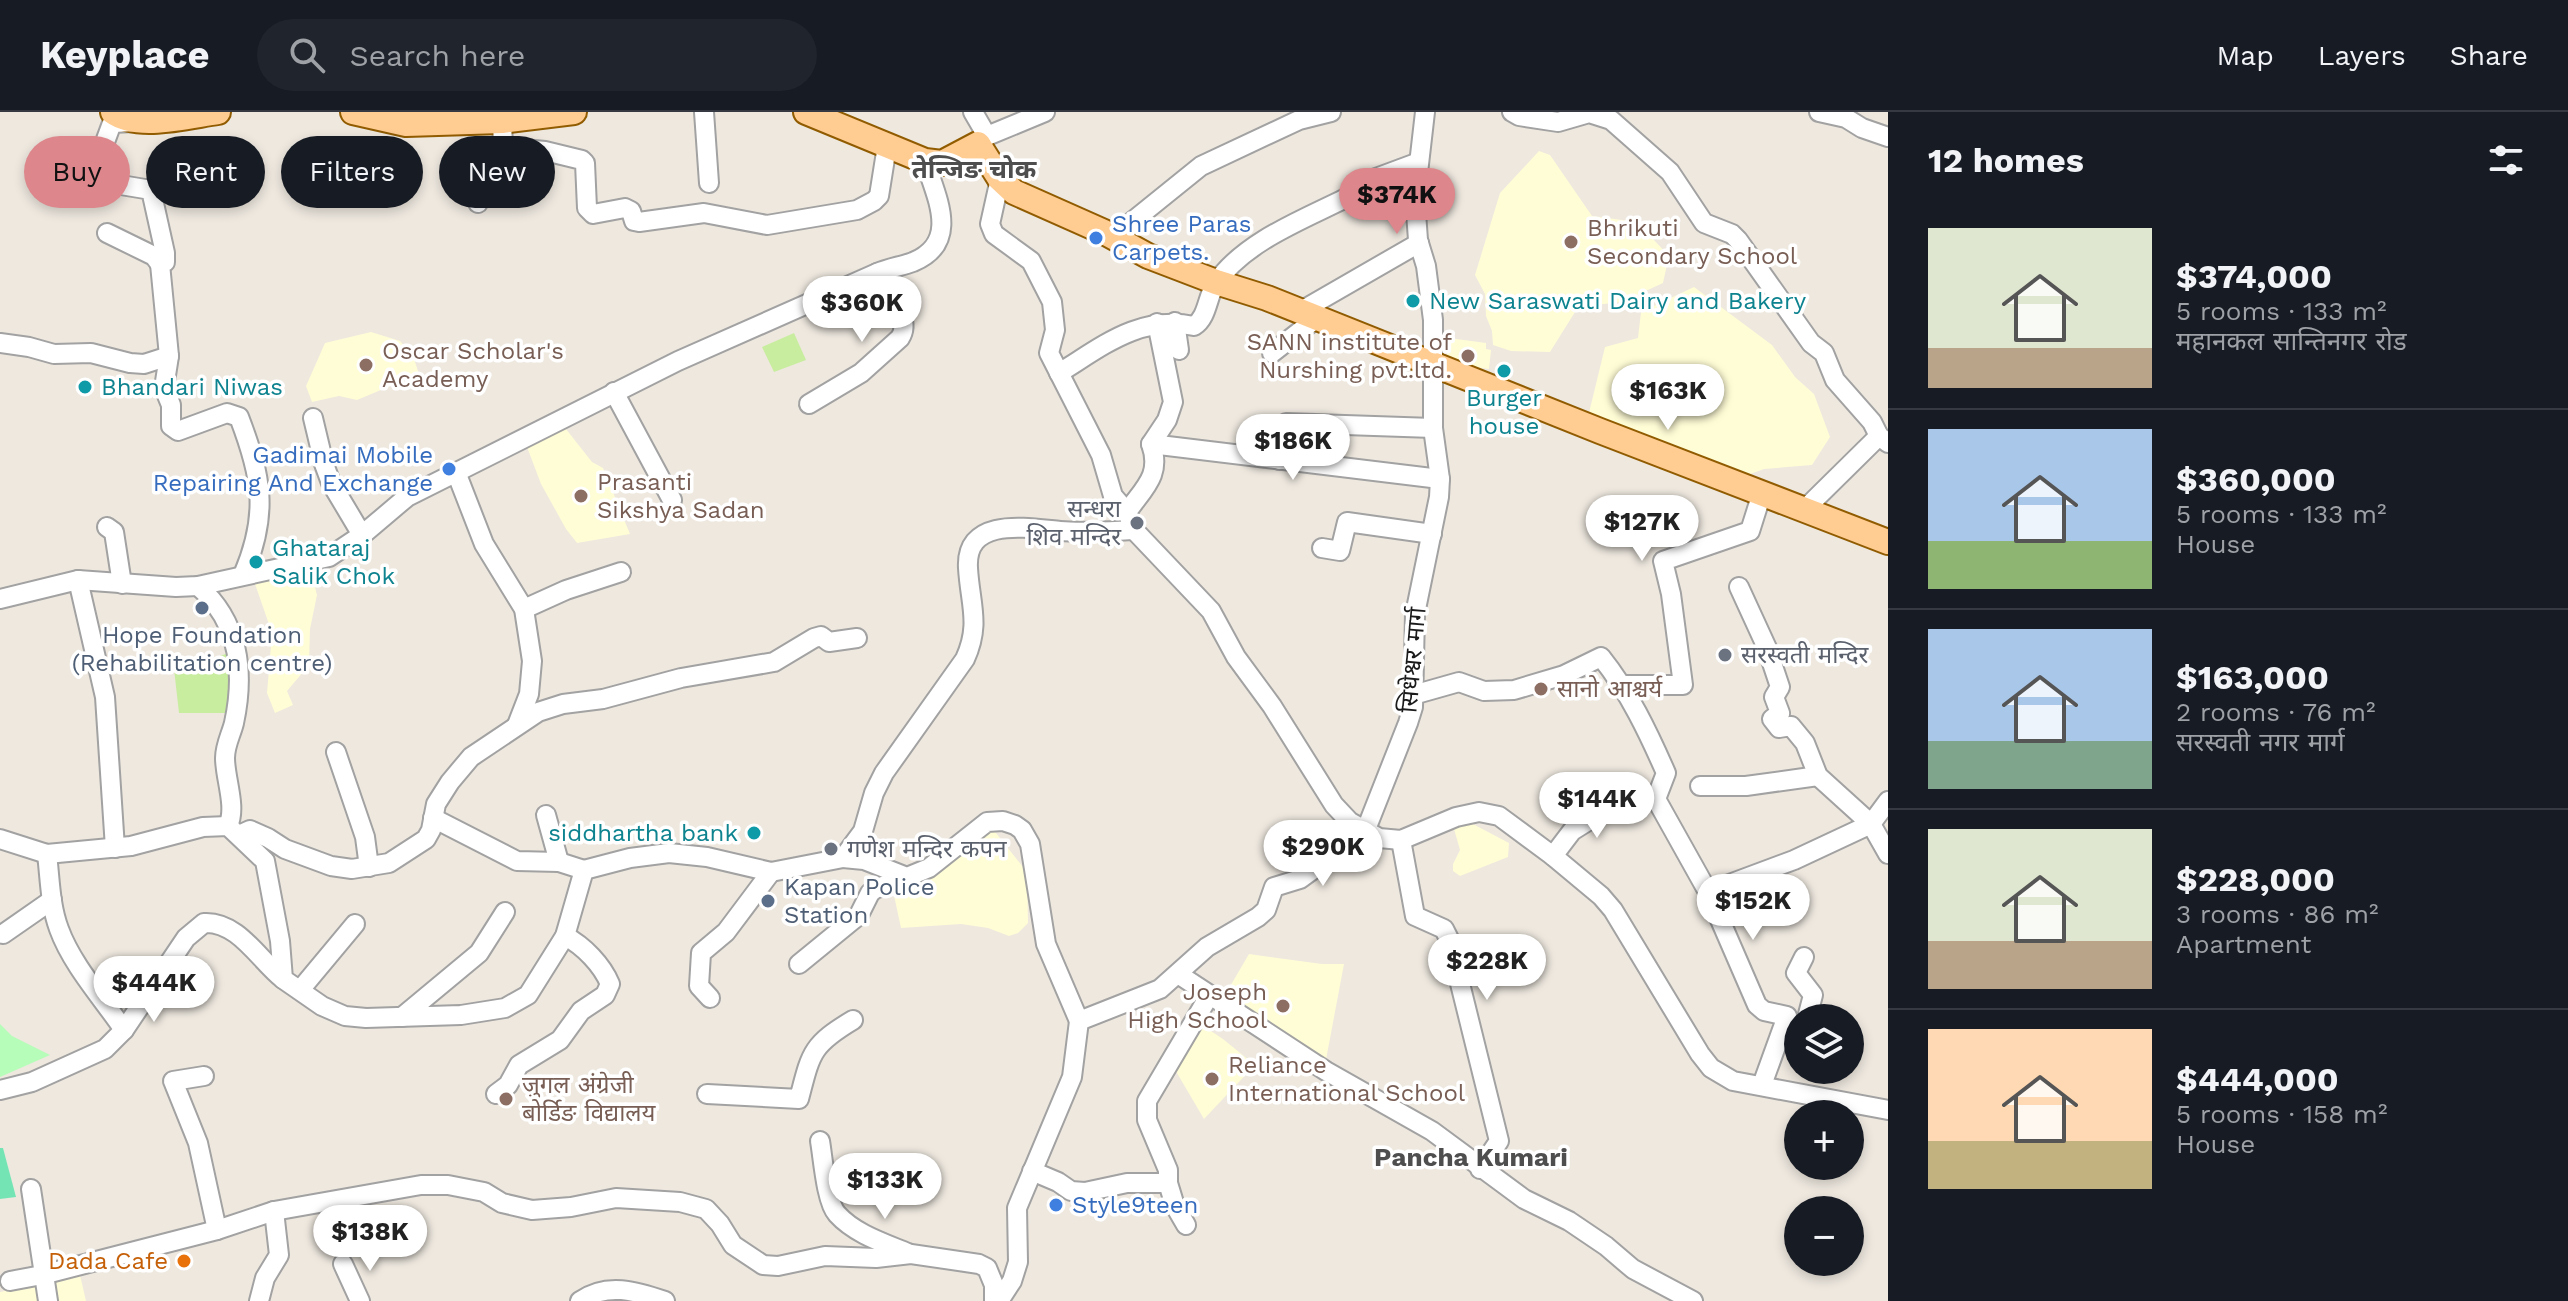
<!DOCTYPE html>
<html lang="en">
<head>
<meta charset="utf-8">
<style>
	body { margin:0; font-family:"Work Sans","Noto Sans Devanagari",sans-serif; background:#20242c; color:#f1f3f6; height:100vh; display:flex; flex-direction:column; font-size:30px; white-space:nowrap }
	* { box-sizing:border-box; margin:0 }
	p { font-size:26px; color:#9ea1a6 }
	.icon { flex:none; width:44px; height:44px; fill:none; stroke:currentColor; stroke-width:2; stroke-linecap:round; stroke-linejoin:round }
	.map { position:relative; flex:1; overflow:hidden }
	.sheet { display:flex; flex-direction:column; background:#171b24; width:680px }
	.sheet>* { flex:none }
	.hud { position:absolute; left:24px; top:24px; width:760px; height:72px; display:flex; gap:16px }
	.fabs { position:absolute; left:1784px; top:892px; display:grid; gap:16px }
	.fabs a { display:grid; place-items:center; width:80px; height:80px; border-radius:50%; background:#171b24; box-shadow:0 4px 12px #0003; font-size:40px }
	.price { position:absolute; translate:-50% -68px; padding:0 18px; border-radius:28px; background:#fff; color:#222; font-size:26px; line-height:52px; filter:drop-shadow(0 2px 4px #0008) }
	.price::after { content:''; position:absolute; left:50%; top:48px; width:24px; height:18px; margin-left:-12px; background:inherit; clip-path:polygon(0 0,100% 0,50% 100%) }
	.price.on { background:#dd868b; color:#111 }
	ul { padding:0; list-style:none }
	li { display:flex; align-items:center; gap:24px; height:200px; padding:0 40px }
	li+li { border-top:2px solid #363941 }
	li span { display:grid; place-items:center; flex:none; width:224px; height:160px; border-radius:0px; color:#555 }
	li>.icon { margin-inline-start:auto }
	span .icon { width:96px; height:96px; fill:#fffc; stroke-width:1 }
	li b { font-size:34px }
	h2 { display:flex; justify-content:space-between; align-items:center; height:96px; padding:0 40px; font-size:34px }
	.pill { padding:0 28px; border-radius:36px; background:#171b24; box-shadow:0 4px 12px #0003; font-size:28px; line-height:72px }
	.pill.on { background:#dd868b; color:#111 }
	header { display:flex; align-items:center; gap:48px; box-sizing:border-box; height:112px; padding:0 40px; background:#171b24; border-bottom:2px solid #363941 }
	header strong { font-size:38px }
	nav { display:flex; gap:44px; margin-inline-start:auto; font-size:28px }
	.search { width:560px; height:72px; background:#20242c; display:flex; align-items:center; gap:20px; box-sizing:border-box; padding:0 28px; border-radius:44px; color:#9ea1a6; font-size:30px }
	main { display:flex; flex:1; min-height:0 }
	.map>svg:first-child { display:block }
</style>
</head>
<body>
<header>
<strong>Keyplace</strong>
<div class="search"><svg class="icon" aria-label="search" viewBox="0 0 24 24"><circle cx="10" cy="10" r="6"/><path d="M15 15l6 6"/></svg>Search here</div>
<nav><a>Map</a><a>Layers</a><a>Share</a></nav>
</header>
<main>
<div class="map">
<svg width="1888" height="1189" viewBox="0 0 1888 1189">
	<rect width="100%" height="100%" fill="#eee8df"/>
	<g fill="#fffdd6">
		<path d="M1539,39L1550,43L1592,104L1637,110L1669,144L1663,171L1622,190L1595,193L1575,200L1550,240L1511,239L1493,233L1492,219L1486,204L1485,182L1475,163L1500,81Z"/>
		<path d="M1694,175L1772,233L1795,265L1814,282L1830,325L1812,353L1764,357L1742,365L1587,309L1605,235L1638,226L1641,200Z"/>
		<path d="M371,220L400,229L413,244L419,262L357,288L339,284L312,290L306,274L325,231Z"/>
		<path d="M1449,226L1486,231V237L1491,238L1489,257L1446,251Z"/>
		<path d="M566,317L592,350L603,356L630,422L577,431L566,417L541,372L527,335Z"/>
		<path d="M309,452L317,483L310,517L309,553L287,579L293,593L275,601L267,581L272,521L253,466Z"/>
		<path d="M1471,711L1509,731L1508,745L1460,764L1453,759V752L1460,738L1454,717Z"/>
		<path d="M992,716L1027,760L1028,811L1018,821L1009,824L988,816L961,812L901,816L892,774Z"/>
		<path d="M1249,842L1322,852H1344L1325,953L1222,888Z"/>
		<path d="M1202,913L1223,927L1255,953L1204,1007L1174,956Z"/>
		<path d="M80,1163L86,1189H0V1180Z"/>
	</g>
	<g fill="#c9ed9f">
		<path d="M794,221L806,248L774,260L762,235Z"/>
		<path d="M232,540V601H179L173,548L210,547Z"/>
	</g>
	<path fill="#b6fdb9" d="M0,912L12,924L50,943L0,965Z"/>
	<path fill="#75e4b5" d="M0,1036H3L16,1085L0,1087Z"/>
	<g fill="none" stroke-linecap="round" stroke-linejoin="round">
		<defs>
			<g id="minor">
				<path d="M704,0L709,71"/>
				<path d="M973,0L987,24"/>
				<path d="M1512,0L1519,4L1558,10L1589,1L1611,8L1670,60L1704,111L1732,122L1738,128L1811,231L1824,241L1835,268L1872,310L1879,324L1888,331"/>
				<path d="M1819,0L1846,6L1862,16L1888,25"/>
				<path d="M135,10L112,11L91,68L151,78L165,141V150L160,152L169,244L164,276L171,293V314L178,319L227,301L239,305C262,365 269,402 243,463"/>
				<path d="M978,32L987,24L1045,0"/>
				<path d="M503,35L545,39L582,48L585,51L587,96L593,102L625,96L631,99L634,109L639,110L704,101L767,113L857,98L874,89L879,84L887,34"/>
				<path d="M1000,67L990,112L994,122L1031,149L1052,190L1055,218L1049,241L1101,343L1113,384L1127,400L1134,418L1211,499L1236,545L1272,594L1334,693L1350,710L1379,726L1401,728L1456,705L1479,700L1499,704L1553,744L1601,784L1613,798L1700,942L1711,956L1733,969L1888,998"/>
				<path d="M478,91L503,35L502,9"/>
				<path d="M107,121L154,144L160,152"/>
				<path d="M1113,125L1201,54L1299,8L1331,0"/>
				<path d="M1301,199L1419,131"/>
				<path d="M1175,210L1179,238"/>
				<path d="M0,231L29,235L54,242L91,241L130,251L144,252L169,244"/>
				<path d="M1272,241L1317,206"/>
				<path d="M1059,261C1103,234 1139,203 1194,214C1208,205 1207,184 1216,171C1244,130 1302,108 1344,87L1352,82L1357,73L1419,50"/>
				<path d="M614,280L672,388"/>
				<path d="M809,292L861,261L900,226C913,206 887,179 877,161"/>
				<path d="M313,306L324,352L331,371L362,423"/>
				<path d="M1151,332L1440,367"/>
				<path d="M1280,348L1286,311L1433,316"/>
				<path d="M456,360L484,432L524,497L532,549L529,582L517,613"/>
				<path d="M1803,399L1879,324"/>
				<path d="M1127,400C1144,376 1162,363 1151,332L1167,308L1173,290L1157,211"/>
				<path d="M107,415L114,420L122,472"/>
				<path d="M1322,436L1340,439L1347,410L1432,422"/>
				<path d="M78,468L105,585L115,736"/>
				<path d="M198,474C239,509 245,560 234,611C231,623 225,633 225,646C225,667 237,695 228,714"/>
				<path d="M1739,475L1767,536L1780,575L1774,585L1780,601L1772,607L1779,616L1791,614L1805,631L1818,664L1871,712L1888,742"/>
				<path d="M0,487L78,468L176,475L198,474L329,445L362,423L407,385L678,249L877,161C889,156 902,154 913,150C961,130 936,85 925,49"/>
				<path d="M524,497L566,478L621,460"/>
				<path d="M1624,573H1683L1671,482L1663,449L1750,419L1762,381"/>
				<path d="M1413,583L1459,570L1484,579L1514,578L1564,563L1601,545C1629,580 1648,620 1666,661L1656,687L1708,780L1757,893L1764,899L1787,904L1762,973"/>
				<path d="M336,640L365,725L369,755"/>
				<path d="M1700,674H1746L1818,664"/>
				<path d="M546,703L559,750"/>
				<path d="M433,706L517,749L559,750L584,758"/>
				<path d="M239,723L250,718L268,726L285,737L331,754L352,757L389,751L426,727L431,718L436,692L450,670L471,645L538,600L563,592L603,587L681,566L774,550L814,526L821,524L829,530L857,526"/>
				<path d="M0,727L47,742L131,734L203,715L228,714L265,749L280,829L283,867L322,894L345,904L366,906L461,903L505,896L528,883L565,824L584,758L630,746L669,741L707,745L771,760L843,746L863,719L874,681L884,661L965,547C981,512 970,492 968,456C965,404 1028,416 1060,419C1084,421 1110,419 1134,418"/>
				<path d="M1401,728L1415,804L1444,817L1449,827L1499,1029L1480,1057"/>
				<path d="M47,742C50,767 50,793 59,817C72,853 103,887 124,918"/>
				<path d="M1553,744L1572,719L1620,689"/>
				<path d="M843,746L864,748L907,765L929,756L987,710L1003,709L1015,713L1022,718L1030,732L1046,832L1079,909"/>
				<path d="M1708,780L1794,748L1871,712L1888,689"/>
				<path d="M3,822L52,788"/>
				<path d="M1804,845L1796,861L1813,883L1807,906"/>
				<path d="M799,852L859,803L870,781L875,777L907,765"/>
				<path d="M1178,862L1326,959L1432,1019L1524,1087L1569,1109L1606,1134L1633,1157L1693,1189"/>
				<path d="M300,878L355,812"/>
				<path d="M710,886L699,874L701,841L726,820L771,760"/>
				<path d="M402,905L479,841L505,800"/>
				<path d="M204,964L173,969L198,1031L217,1118"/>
				<path d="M0,978L32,970L105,937L124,918L186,826L204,811C238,809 259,848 283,867"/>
				<path d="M496,982L508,973L519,953L560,928L581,899L605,883L610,872C602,853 584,834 565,824"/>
				<path d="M707,982L799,987C811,941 811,933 853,908"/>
				<path d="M820,1029C823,1046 826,1090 837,1102C855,1122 884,1131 908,1141"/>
				<path d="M1032,1059L1058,1070L1071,1079L1085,1080L1127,1071H1168"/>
				<path d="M31,1077L48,1189"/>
				<path d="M1186,1113L1175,1094L1168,1071V1058L1147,1008V989L1209,884"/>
				<path d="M343,1152L360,1189"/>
				<path d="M10,1169L42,1163L217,1118L274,1099L421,1073H448L484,1080L502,1091L532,1098L571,1095L616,1086L680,1090L706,1097L720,1112L733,1133L763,1153L778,1154L825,1144L876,1146L911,1142L979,1152L987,1156L994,1173V1189"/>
				<path d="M259,1189L265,1166L279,1143L274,1099"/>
				<path d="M580,1189C607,1170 636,1179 665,1189"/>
				<path d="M999,1189L1012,1169L1018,1150L1017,1096L1072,965L1079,909L1160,877L1207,835L1258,805L1266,798L1274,775L1300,767L1365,720L1408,611L1413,595L1415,502L1439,385L1440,367L1433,316V208L1426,154L1418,128L1415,87L1425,0"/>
			</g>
			<g id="major">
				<path d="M113,0C138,18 189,4 218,0"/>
				<path d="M353,0L406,12L502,9L574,0"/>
				<path d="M806,0L925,49L942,51L978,32L1000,67L1014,80L1104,120L1148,144L1216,170L1267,186L1600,319L1888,430"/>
			</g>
		</defs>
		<use href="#minor" stroke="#a2a2a2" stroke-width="22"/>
		<use href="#major" stroke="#915c00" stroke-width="28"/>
		<use href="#minor" stroke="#fff" stroke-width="18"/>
		<use href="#major" stroke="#ffcc92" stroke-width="24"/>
	</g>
	<g fill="#3f7fe0" stroke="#fff" stroke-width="3">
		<circle cx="1096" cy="126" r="8"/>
		<circle cx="449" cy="357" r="8"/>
		<circle cx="1056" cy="1093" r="8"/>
	</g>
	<g fill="#8d6e63" stroke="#fff" stroke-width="3">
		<circle cx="1571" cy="130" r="8"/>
		<circle cx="1468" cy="244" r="8"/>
		<circle cx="366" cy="253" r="8"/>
		<circle cx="581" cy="384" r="8"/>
		<circle cx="1541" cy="577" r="8"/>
		<circle cx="1283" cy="894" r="8"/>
		<circle cx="1212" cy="967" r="8"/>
		<circle cx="506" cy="987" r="8"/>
	</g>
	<g fill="#0f9aa8" stroke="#fff" stroke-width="3">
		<circle cx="1413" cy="189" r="8"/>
		<circle cx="1504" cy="259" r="8"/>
		<circle cx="85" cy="275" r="8"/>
		<circle cx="256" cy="450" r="8"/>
		<circle cx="754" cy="721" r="8"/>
	</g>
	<g fill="#6b7280" stroke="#fff" stroke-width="3">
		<circle cx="1137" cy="411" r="8"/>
		<circle cx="1725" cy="543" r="8"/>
		<circle cx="831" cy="737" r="8"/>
	</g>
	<g fill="#5c6f8a" stroke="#fff" stroke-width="3">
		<circle cx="202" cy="496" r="8"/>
		<circle cx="768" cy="789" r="8"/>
	</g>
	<circle fill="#e8710a" stroke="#fff" stroke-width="3" cx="184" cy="1149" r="8"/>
	<g text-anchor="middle" stroke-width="7" stroke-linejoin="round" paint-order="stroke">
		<g font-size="24" fill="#366cbe" stroke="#fff" text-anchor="start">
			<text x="1112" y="120">Shree Paras<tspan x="1112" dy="28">Carpets.</tspan></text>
			<text x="433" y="351" text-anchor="end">Gadimai Mobile<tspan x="433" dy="28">Repairing And Exchange</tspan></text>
			<text x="1072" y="1101">Style9teen</text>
		</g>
		<g font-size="24" fill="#785e54" stroke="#fff" text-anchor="start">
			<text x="1587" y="124">Bhrikuti<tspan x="1587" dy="28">Secondary School</tspan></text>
			<text x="1452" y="238" text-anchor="end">SANN institute of<tspan x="1452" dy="28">Nurshing pvt.ltd.</tspan></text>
			<text x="382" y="247">Oscar Scholar's<tspan x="382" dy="28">Academy</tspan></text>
			<text x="597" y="378">Prasanti<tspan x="597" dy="28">Sikshya Sadan</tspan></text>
			<text x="1557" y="585">सानो आश्चर्य</text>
			<text x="1267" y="888" text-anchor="end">Joseph<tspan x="1267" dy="28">High School</tspan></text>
			<text x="1228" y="961">Reliance<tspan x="1228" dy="28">International School</tspan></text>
			<text x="522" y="981">जुगल अंग्रेजी<tspan x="522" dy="28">बोर्डिङ विद्यालय</tspan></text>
		</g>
		<g font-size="24" fill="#0d838f" stroke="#fff" text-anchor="start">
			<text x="1429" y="197">New Saraswati Dairy and Bakery</text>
			<text x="101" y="283">Bhandari Niwas</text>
			<text x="1504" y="294" text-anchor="middle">Burger<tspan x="1504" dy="28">house</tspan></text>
			<text x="272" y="444">Ghataraj<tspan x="272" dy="28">Salik Chok</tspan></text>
			<text x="738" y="729" text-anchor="end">siddhartha bank</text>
		</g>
		<g font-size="24" fill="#5b616d" stroke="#fff" text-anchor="start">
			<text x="1121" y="405" text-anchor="end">सन्धरा<tspan x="1121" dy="28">शिव मन्दिर</tspan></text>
			<text x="1741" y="551">सरस्वती मन्दिर</text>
			<text x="847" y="745">गणेश मन्दिर कपन</text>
		</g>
		<g font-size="24" fill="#4e5e75" stroke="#fff">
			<text x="202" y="531">Hope Foundation<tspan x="202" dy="28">(Rehabilitation centre)</tspan></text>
			<text x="784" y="783" text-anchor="start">Kapan Police<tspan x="784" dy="28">Station</tspan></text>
		</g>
		<g font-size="24" fill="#1b1b1b" stroke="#fff">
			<text transform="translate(1413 548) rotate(-85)" y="8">सिधेश्वर मार्ग</text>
		</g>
		<g font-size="24" fill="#c56008" stroke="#fff" text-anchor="end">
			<text x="168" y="1157">Dada Cafe</text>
		</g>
		<g font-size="26" font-weight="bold" fill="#4e4e4e" stroke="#fff">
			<text x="974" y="66">तेन्जिङ चोक</text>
			<text x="1471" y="1054">Pancha Kumari</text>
		</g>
	</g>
</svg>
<div class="fabs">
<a><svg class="icon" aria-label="layers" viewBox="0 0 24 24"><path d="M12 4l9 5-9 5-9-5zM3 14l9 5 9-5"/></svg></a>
<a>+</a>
<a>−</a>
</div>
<b class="price on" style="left:1397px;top:124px">$374K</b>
<b class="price" style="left:862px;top:232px">$360K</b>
<b class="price" style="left:1668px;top:320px">$163K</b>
<b class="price" style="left:1293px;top:370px">$186K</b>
<b class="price" style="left:1642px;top:451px">$127K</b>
<b class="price" style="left:1597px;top:728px">$144K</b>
<b class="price" style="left:1323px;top:776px">$290K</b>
<b class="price" style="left:1753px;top:830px">$152K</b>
<b class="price" style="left:1487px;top:890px">$228K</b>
<b class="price" style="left:154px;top:912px">$444K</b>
<b class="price" style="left:885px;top:1109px">$133K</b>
<b class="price" style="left:370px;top:1161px">$138K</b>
<div class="hud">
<a class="pill on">Buy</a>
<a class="pill">Rent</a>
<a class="pill">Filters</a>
<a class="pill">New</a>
</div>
</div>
<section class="sheet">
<h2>12 homes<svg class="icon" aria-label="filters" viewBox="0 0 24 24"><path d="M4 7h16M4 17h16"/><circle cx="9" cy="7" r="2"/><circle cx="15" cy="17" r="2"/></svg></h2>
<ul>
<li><span style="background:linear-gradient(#dfe7d0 75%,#b9a48a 0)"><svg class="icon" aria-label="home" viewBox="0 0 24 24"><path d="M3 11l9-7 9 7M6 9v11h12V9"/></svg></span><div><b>$374,000</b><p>5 rooms · 133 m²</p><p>महानकल सान्तिनगर रोड</p></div></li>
<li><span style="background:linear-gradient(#a9c7e8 70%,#8fb573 0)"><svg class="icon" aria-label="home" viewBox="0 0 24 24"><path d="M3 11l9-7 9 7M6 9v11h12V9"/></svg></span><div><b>$360,000</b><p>5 rooms · 133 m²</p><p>House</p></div></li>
<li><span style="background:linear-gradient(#a9c7e8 70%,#7fa58c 0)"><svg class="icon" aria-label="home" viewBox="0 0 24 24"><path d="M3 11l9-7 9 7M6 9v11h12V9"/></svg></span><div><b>$163,000</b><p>2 rooms · 76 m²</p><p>सरस्वती नगर मार्ग</p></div></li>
<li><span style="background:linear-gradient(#dfe7d0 70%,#b9a48a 0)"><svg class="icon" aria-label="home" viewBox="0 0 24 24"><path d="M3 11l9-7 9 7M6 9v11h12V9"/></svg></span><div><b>$228,000</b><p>3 rooms · 86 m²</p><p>Apartment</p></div></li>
<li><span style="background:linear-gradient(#ffd9b3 70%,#c2b280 0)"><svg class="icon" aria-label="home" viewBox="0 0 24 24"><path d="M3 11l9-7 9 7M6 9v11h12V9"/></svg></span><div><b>$444,000</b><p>5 rooms · 158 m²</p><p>House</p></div></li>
</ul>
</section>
</main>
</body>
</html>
